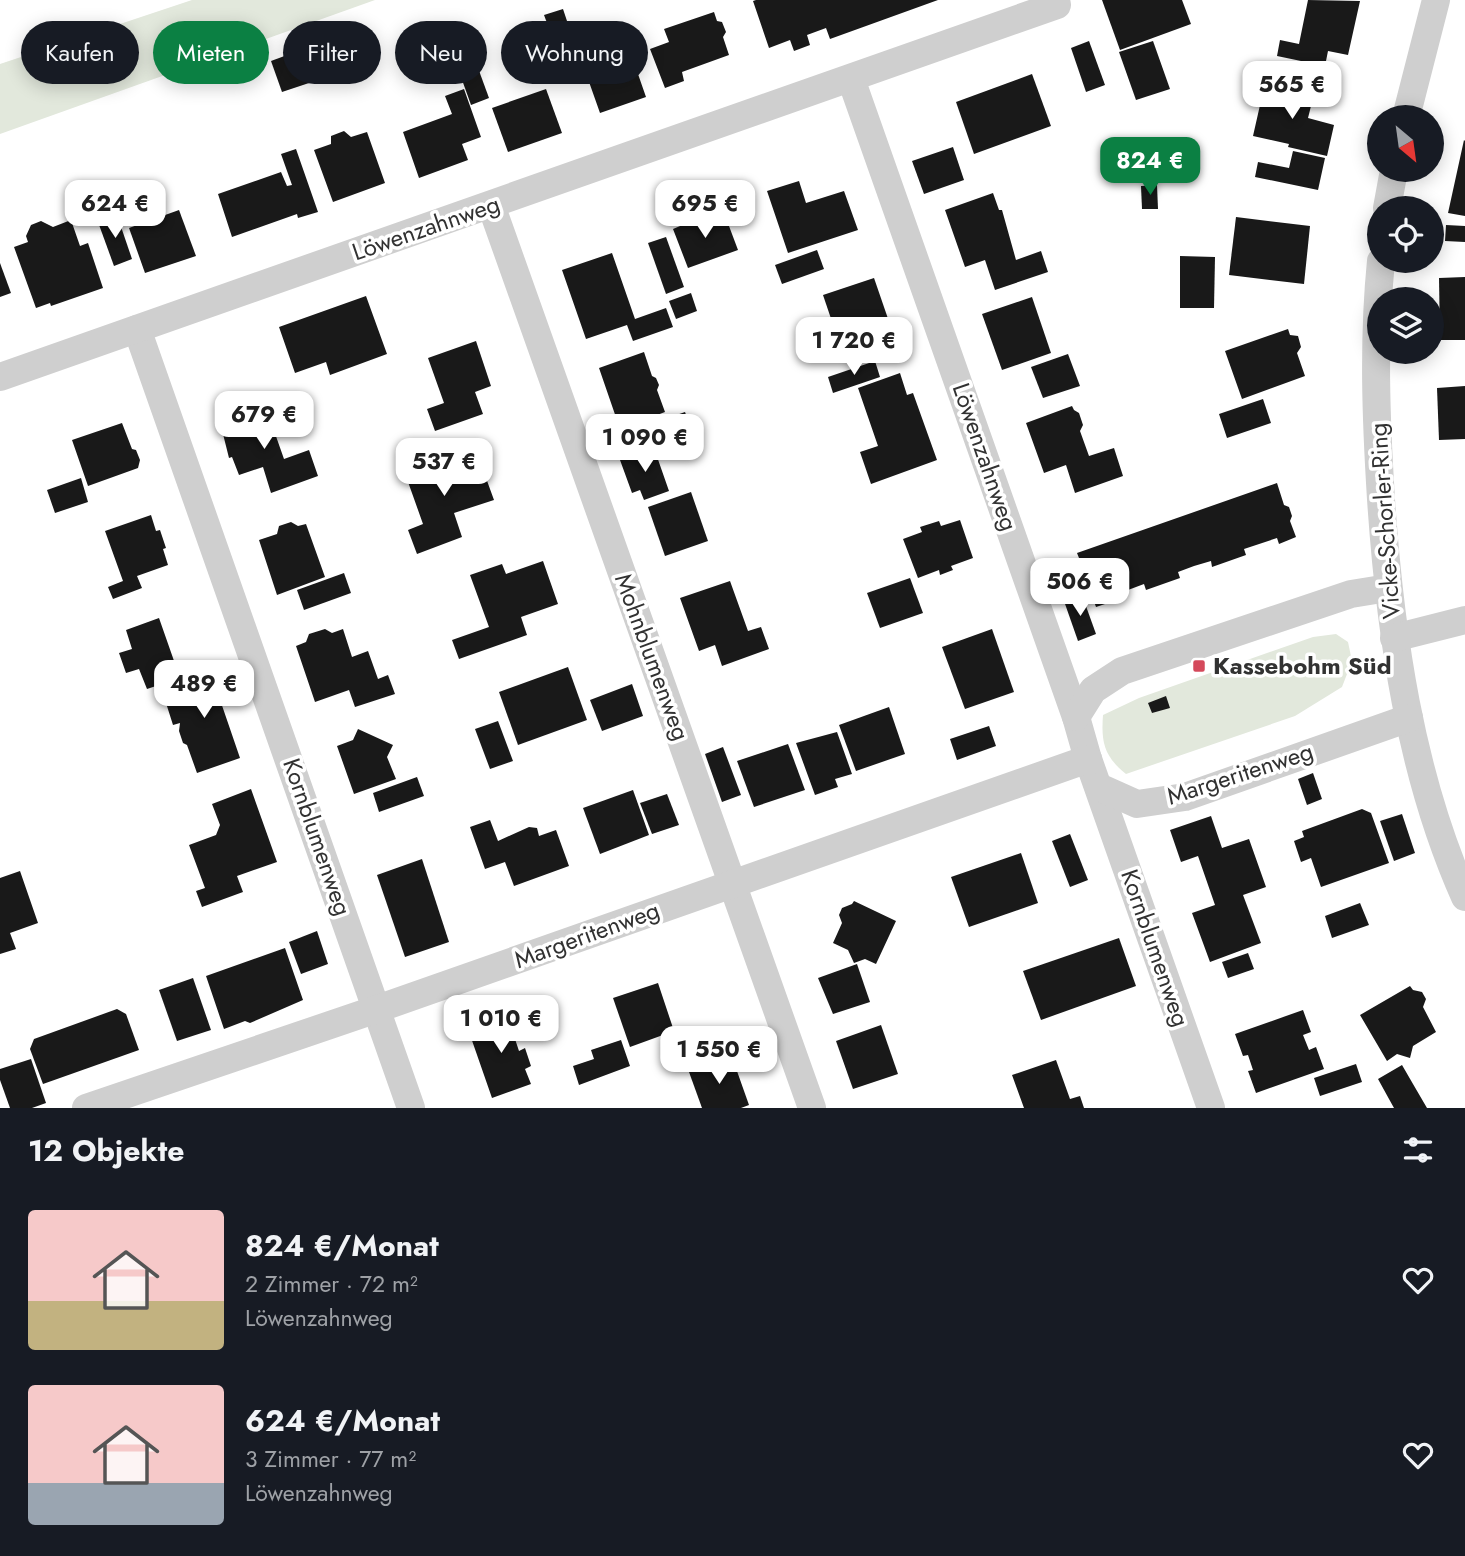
<!DOCTYPE html>
<html lang="de">
<head>
<meta charset="utf-8">
<style>
	body { margin:0; font-family:Jost,sans-serif; background:#242831; color:#f1f3f6; height:100vh; display:flex; flex-direction:column; font-size:26px; white-space:nowrap }
	* { box-sizing:border-box; margin:0 }
	p { font-size:23px; color:#9ea1a6 }
	.icon { flex:none; width:38px; height:38px; fill:none; stroke:currentColor; stroke-width:2; stroke-linecap:round; stroke-linejoin:round }
	.map { position:relative; height:1108px; overflow:hidden }
	.sheet { display:flex; flex-direction:column; background:#171b24; flex:1 }
	.sheet>* { flex:none }
	.top-card { position:absolute; left:21px; top:21px; width:700px; height:63px; display:flex; gap:14px }
	.needle { width:46px; rotate:151deg }
	.buttons { position:absolute; left:1367px; top:105px; display:grid; gap:14px }
	.buttons a { display:grid; place-items:center; width:77px; height:77px; border-radius:50%; background:#171b24; box-shadow:0 4px 18px #0003; font-size:35px }
	.price { position:absolute; translate:-50% -60px; padding:0 16px; border-radius:14px; background:#fff; color:#222; font-size:23px; line-height:46px; filter:drop-shadow(0 2px 4px #0008) }
	.price::after { content:''; position:absolute; left:50%; top:42px; width:21px; height:16px; margin-left:-10px; background:inherit; clip-path:polygon(0 0,100% 0,50% 100%) }
	.price.active { background:#0b8043; color:#fff }
	ul { padding:0; list-style:none }
	li { display:flex; align-items:center; gap:21px; height:175px; padding:0 28px }
	li span { display:grid; place-items:center; flex:none; width:196px; height:140px; border-radius:7px; color:#555 }
	li>.icon { margin-inline-start:auto }
	span .icon { width:84px; height:84px; fill:#fffc; stroke-width:1 }
	li b { font-size:30px }
	h2 { display:flex; justify-content:space-between; align-items:center; height:84px; padding:0 28px; font-size:30px }
	.chip { padding:0 24px; border-radius:32px; background:#171b24; box-shadow:0 4px 18px #0003; font-size:24px; line-height:63px }
	.chip.active { background:#0b8043; color:#fff }
	.map>svg:first-child { display:block }
</style>
</head>
<body>
<div class="map">
<svg width="1465" height="1108" viewBox="0 0 1465 1108">
	<rect width="100%" height="100%" fill="#fff"/>
	<g fill="#e2e8dc">
		<path d="M192,0H375L0,134V64Z"/>
		<path d="M1336,634L1348,642L1352,661L1342,687L1295,716L1126,774C1104,756 1101,743 1103,715L1139,698L1313,637Z"/>
	</g>
	<g fill="#191919">
		<path d="M756,0H938L830,39L826,28L807,35L810,45L794,51L790,40L769,48L753,1Z"/>
		<path d="M1102,0H1182L1191,24L1120,50Z"/>
		<path d="M1308,0L1360,1L1348,55L1328,51L1325,66L1277,56L1280,40L1299,44Z"/>
		<path d="M563,9L577,51L560,57L544,15Z"/>
		<path d="M714,12L717,21L722,22L726,32L723,37L729,55L682,72L684,81L665,88L650,49L669,42L664,29Z"/>
		<path d="M1089,41L1105,85L1086,92L1071,48Z"/>
		<path d="M1153,41L1170,89L1136,100L1119,52Z"/>
		<path d="M602,46L613,51L618,49L631,54L646,97L600,113L582,62L596,57Z"/>
		<path d="M298,51L309,83L282,92L271,61Z"/>
		<path d="M474,57L489,98L471,105L456,63Z"/>
		<path d="M1032,74L1051,126L974,154L956,102Z"/>
		<path d="M1265,83L1314,94L1308,118L1334,125L1327,156L1288,147L1289,144L1253,136Z"/>
		<path d="M464,89L481,137L462,144L468,160L419,178L403,132L452,114L445,96Z"/>
		<path d="M546,89L562,133L508,152L492,108Z"/>
		<path d="M344,131L351,137L367,132L385,183L333,202L314,150L331,144V136Z"/>
		<path d="M1464,140L1465,141V216L1448,213Z"/>
		<path d="M953,147L964,180L924,194L912,161Z"/>
		<path d="M296,149L318,212L298,218L297,214L232,237L218,194L281,172L287,186L292,185L281,154Z"/>
		<path d="M1293,151L1325,158L1318,190L1255,177L1258,162L1289,168Z"/>
		<path d="M799,181L806,203L844,191L858,230L788,253L767,191Z"/>
		<path d="M1157,185L1158,209H1142L1141,186Z"/>
		<path d="M993,193L999,210H1002L1016,260L1041,251L1048,272L995,290L985,260L965,267L945,210Z"/>
		<path d="M179,210L196,256L145,273L129,228Z"/>
		<path d="M117,215L132,259L114,266L98,222Z"/>
		<path d="M706,215L713,223L726,218L738,250L688,268L673,229Z"/>
		<path d="M1236,217L1310,226L1304,284L1229,275Z"/>
		<path d="M71,220L80,246L88,243L103,288L51,306L50,303L36,308L14,247L28,242L26,236L31,225L41,221L53,227Z"/>
		<path d="M1446,225L1465,226V242L1445,241Z"/>
		<path d="M666,237L684,287L666,294L648,243Z"/>
		<path d="M817,250L824,269L782,284L775,265Z"/>
		<path d="M612,253L635,319L666,308L673,327L633,341L627,325L586,339L562,270Z"/>
		<path d="M1180,256L1215,257L1214,308H1180Z"/>
		<path d="M0,263L11,293L0,297Z"/>
		<path d="M1465,277V340H1440L1439,278Z"/>
		<path d="M874,278L896,342L845,360L823,295Z"/>
		<path d="M691,293L697,311L676,319L669,301Z"/>
		<path d="M366,296L387,354L330,375L326,362L295,373L279,327Z"/>
		<path d="M1032,297L1051,353L1002,370L982,314Z"/>
		<path d="M1288,329L1290,335L1298,336L1301,347L1297,353L1305,376L1242,399L1225,351Z"/>
		<path d="M476,341L491,386L475,392L483,414L435,431L427,409L444,403L428,358Z"/>
		<path d="M644,352L652,376L656,378L659,385L657,390L665,412L620,429L599,368Z"/>
		<path d="M1068,354L1080,386L1043,398L1031,367Z"/>
		<path d="M875,361L880,377L833,393L828,377Z"/>
		<path d="M900,373L907,395L913,393L937,460L871,484L860,452L878,446L858,388Z"/>
		<path d="M1465,386V439L1439,440L1437,388Z"/>
		<path d="M1263,399L1271,423L1227,438L1219,414Z"/>
		<path d="M265,405L284,459L309,450L318,476L271,493L263,467L239,475L232,457L229,458L220,422Z"/>
		<path d="M1072,406L1074,410L1079,413L1083,425L1080,431L1089,456L1114,448L1123,476L1075,493L1066,465L1044,473L1026,423Z"/>
		<path d="M685,412L692,430L643,447L637,429Z"/>
		<path d="M122,423L132,449L136,450L140,460L138,468L88,486L72,440Z"/>
		<path d="M654,448L669,491L644,500L640,490L632,493L620,460Z"/>
		<path d="M437,453L442,469L478,456L494,500L454,513L462,537L417,554L408,530L423,524L402,465Z"/>
		<path d="M81,478L88,502L55,513L47,490Z"/>
		<path d="M1277,483L1284,505L1289,507L1292,516L1290,521L1296,537L1279,544L1277,538L1244,549L1246,555L1212,567L1211,561L1194,566L1178,572L1180,578L1146,590L1144,584L1112,596L1114,601L1096,607L1090,590L1085,588L1082,579L1085,573L1077,553Z"/>
		<path d="M691,492L708,541L665,556L648,507Z"/>
		<path d="M151,515L156,531L160,530L166,548L163,549L168,565L137,576L142,588L113,599L108,587L123,581L105,531Z"/>
		<path d="M960,520L973,558L951,566L953,570L940,575L939,570L918,578L903,539L922,532L920,527L939,521L941,526Z"/>
		<path d="M291,522L298,526L306,524L325,577L277,595L259,540L277,534L279,526Z"/>
		<path d="M543,561L558,604L521,617L527,635L459,659L452,640L489,627L470,575L502,564L506,574Z"/>
		<path d="M344,573L351,593L304,610L297,590Z"/>
		<path d="M910,578L923,613L880,628L867,593Z"/>
		<path d="M730,581L748,631L761,627L769,649L722,666L715,645L699,651L680,598Z"/>
		<path d="M1082,595L1096,634L1078,641L1064,601Z"/>
		<path d="M159,618L180,678L147,689L139,669L126,673L119,653L132,649L126,630Z"/>
		<path d="M325,629L332,633L343,629L352,657L368,651L378,679L388,675L395,694L355,707L349,690L315,702L296,646L306,642L309,634Z"/>
		<path d="M992,629L1014,692L965,709L942,647Z"/>
		<path d="M218,662L225,680L202,688L215,685L240,758L197,773L187,745L183,743L179,731L180,723L173,725L166,703L187,694L181,676Z"/>
		<path d="M568,667L587,720L518,745L499,692Z"/>
		<path d="M632,684L643,716L602,731L590,700Z"/>
		<path d="M1166,696L1170,708L1152,713L1148,703Z"/>
		<path d="M889,707L905,754L856,771L839,725Z"/>
		<path d="M498,721L513,761L490,769L475,729Z"/>
		<path d="M989,726L996,746L957,760L950,739Z"/>
		<path d="M358,729L393,745L387,757L396,779L354,794L337,746L353,740Z"/>
		<path d="M837,732L852,774L835,779L838,787L815,795L796,743Z"/>
		<path d="M788,744L805,790L754,807L737,761Z"/>
		<path d="M723,747L741,795L722,802L705,754Z"/>
		<path d="M1313,773L1322,799L1307,805L1298,779Z"/>
		<path d="M417,777L424,796L379,812L373,793Z"/>
		<path d="M251,789L277,862L237,876L243,892L202,907L196,891L205,888L189,845L216,835L220,825L212,804Z"/>
		<path d="M633,790L649,835L600,854L583,808Z"/>
		<path d="M667,794L679,825L652,834L640,803Z"/>
		<path d="M1362,809L1371,813L1389,863L1321,887L1311,858L1301,862L1294,841L1304,837L1302,831Z"/>
		<path d="M1402,814L1415,853L1394,861L1380,821Z"/>
		<path d="M1211,816L1222,848L1249,839L1266,887L1243,895L1261,943L1210,962L1192,913L1215,905L1198,856L1181,862L1170,830Z"/>
		<path d="M490,820L498,841L529,827L537,828L539,836L556,830L569,866L514,886L505,862L485,869L470,827Z"/>
		<path d="M1070,834L1088,880L1070,887L1052,841Z"/>
		<path d="M1021,853L1038,903L969,927L951,877Z"/>
		<path d="M422,859L449,942L405,957L377,875Z"/>
		<path d="M20,871L38,923L10,933L16,949L0,954V878Z"/>
		<path d="M854,901L896,921L876,964L865,959L854,963L848,950L833,943L842,923L839,915L842,908L852,904Z"/>
		<path d="M1360,903L1369,925L1332,938L1325,916Z"/>
		<path d="M317,931L328,964L301,974L289,942Z"/>
		<path d="M1119,938L1136,986L1041,1020L1023,971Z"/>
		<path d="M285,948L303,1000L250,1023L245,1021L224,1029L206,976Z"/>
		<path d="M1248,953L1254,969L1228,978L1222,962Z"/>
		<path d="M857,964L870,1002L833,1014L818,978Z"/>
		<path d="M193,978L211,1030L177,1041L159,990Z"/>
		<path d="M658,983L674,1031L630,1047L613,998Z"/>
		<path d="M1410,986L1413,990L1422,992L1426,999L1423,1007L1436,1032L1413,1046L1410,1058L1397,1054L1387,1061L1360,1015Z"/>
		<path d="M117,1009L126,1014L139,1050L43,1084L30,1049L34,1039Z"/>
		<path d="M1303,1010L1311,1032L1303,1035L1309,1050L1316,1047L1324,1069L1256,1093L1248,1071L1253,1070L1248,1055L1243,1056L1235,1034Z"/>
		<path d="M516,1012L522,1030L513,1033L519,1051L525,1048L531,1066L525,1069L531,1084L492,1098L468,1029Z"/>
		<path d="M881,1025L898,1074L853,1089L836,1041Z"/>
		<path d="M621,1040L630,1066L579,1085L573,1066L594,1059L591,1050Z"/>
		<path d="M732,1057L749,1105L741,1108H702L689,1072Z"/>
		<path d="M31,1059L46,1103L32,1108H10L0,1080V1069Z"/>
		<path d="M1056,1060L1070,1099L1080,1096L1084,1108H1024L1012,1075Z"/>
		<path d="M1356,1064L1362,1082L1320,1096L1314,1078Z"/>
		<path d="M1402,1065L1413,1084L1427,1108H1394L1389,1099L1378,1079Z"/>
	</g>
	<g fill="none" stroke-linecap="round" stroke-linejoin="round">
		<g stroke="#cfcfcf" stroke-width="28">
			<path d="M851,79L1076,717L1088,759L1211,1108"/>
			<path d="M1406,117L1436,0"/>
			<path d="M491,205L812,1108"/>
			<path d="M1387,208L1394,170"/>
			<path d="M1381,261C1373,341 1376,419 1381,499C1390,633 1410,774 1465,897"/>
			<path d="M137,329L411,1108"/>
			<path d="M0,377L1057,5L1056,0"/>
			<path d="M1394,638L1465,620"/>
			<path d="M1076,717L1093,690L1122,671L1351,594L1388,588"/>
			<path d="M1099,787L1137,804L1185,797L1409,718"/>
			<path d="M86,1108L377,1009L1088,759"/>
		</g>
	</g>
	<rect fill="#d4495b" stroke="#fff" stroke-width="2.5" x="1192" y="659" width="14" height="14" rx="3.5"/>
	<g text-anchor="middle" stroke-width="7" stroke-linejoin="round" paint-order="stroke">
		<g font-size="24" fill="#323232" stroke="#fff">
			<text transform="translate(426 228) rotate(-19)" y="8">Löwenzahnweg</text>
			<text transform="translate(985 457) rotate(71)" y="8">Löwenzahnweg</text>
			<text transform="translate(1385 521) rotate(-94)" y="8">Vicke-Schorler-Ring</text>
			<text transform="translate(652 657) rotate(70)" y="8">Mohnblumenweg</text>
			<text transform="translate(1240 774) rotate(-18)" y="8">Margeritenweg</text>
			<text transform="translate(317 837) rotate(71)" y="8">Kornblumenweg</text>
			<text transform="translate(587 935) rotate(-20)" y="8">Margeritenweg</text>
			<text transform="translate(1155 948) rotate(71)" y="8">Kornblumenweg</text>
		</g>
		<g font-size="24" font-weight="bold" fill="#323232" stroke="#fff" text-anchor="start">
			<text x="1213" y="674">Kassebohm Süd</text>
		</g>
	</g>
</svg>
<div class="buttons">
<a><svg class="needle" viewBox="-14 -14 28 28"><path d="M0-13l5 13h-10z" fill="#e53935"/><path d="M0 13l5-13h-10z" fill="#9ea1a6"/></svg></a>
<a><svg class="icon" aria-label="locate" viewBox="0 0 24 24"><circle cx="12" cy="12" r="6"/><path d="M12 2v4M12 18v4M2 12h4M18 12h4"/></svg></a>
<a><svg class="icon" aria-label="layers" viewBox="0 0 24 24"><path d="M12 4l9 5-9 5-9-5zM3 14l9 5 9-5"/></svg></a>
</div>
<b class="price" style="left:1292px;top:121px">565 €</b>
<b class="price active" style="left:1150px;top:197px">824 €</b>
<b class="price" style="left:115px;top:240px">624 €</b>
<b class="price" style="left:705px;top:240px">695 €</b>
<b class="price" style="left:854px;top:377px">1 720 €</b>
<b class="price" style="left:264px;top:451px">679 €</b>
<b class="price" style="left:645px;top:474px">1 090 €</b>
<b class="price" style="left:444px;top:498px">537 €</b>
<b class="price" style="left:1080px;top:618px">506 €</b>
<b class="price" style="left:204px;top:720px">489 €</b>
<b class="price" style="left:501px;top:1055px">1 010 €</b>
<b class="price" style="left:719px;top:1086px">1 550 €</b>
<div class="top-card">
<a class="chip">Kaufen</a>
<a class="chip active">Mieten</a>
<a class="chip">Filter</a>
<a class="chip">Neu</a>
<a class="chip">Wohnung</a>
</div>
</div>
<section class="sheet">
<h2>12 Objekte<svg class="icon" aria-label="filters" viewBox="0 0 24 24"><path d="M4 7h16M4 17h16"/><circle cx="9" cy="7" r="2"/><circle cx="15" cy="17" r="2"/></svg></h2>
<ul>
<li><span style="background:linear-gradient(#f6c9c9 65%,#c2b280 0)"><svg class="icon" aria-label="home" viewBox="0 0 24 24"><path d="M3 11l9-7 9 7M6 9v11h12V9"/></svg></span><div><b>824 €/Monat</b><p>2 Zimmer · 72 m²</p><p>Löwenzahnweg</p></div><svg class="icon" aria-label="heart" viewBox="0 0 24 24"><path d="M12 20l-8-8c-3-5 5-10 8-4 3-6 11-1 8 4z"/></svg></li>
<li><span style="background:linear-gradient(#f6c9c9 70%,#9aa5b1 0)"><svg class="icon" aria-label="home" viewBox="0 0 24 24"><path d="M3 11l9-7 9 7M6 9v11h12V9"/></svg></span><div><b>624 €/Monat</b><p>3 Zimmer · 77 m²</p><p>Löwenzahnweg</p></div><svg class="icon" aria-label="heart" viewBox="0 0 24 24"><path d="M12 20l-8-8c-3-5 5-10 8-4 3-6 11-1 8 4z"/></svg></li>
</ul>
</section>
</body>
</html>
